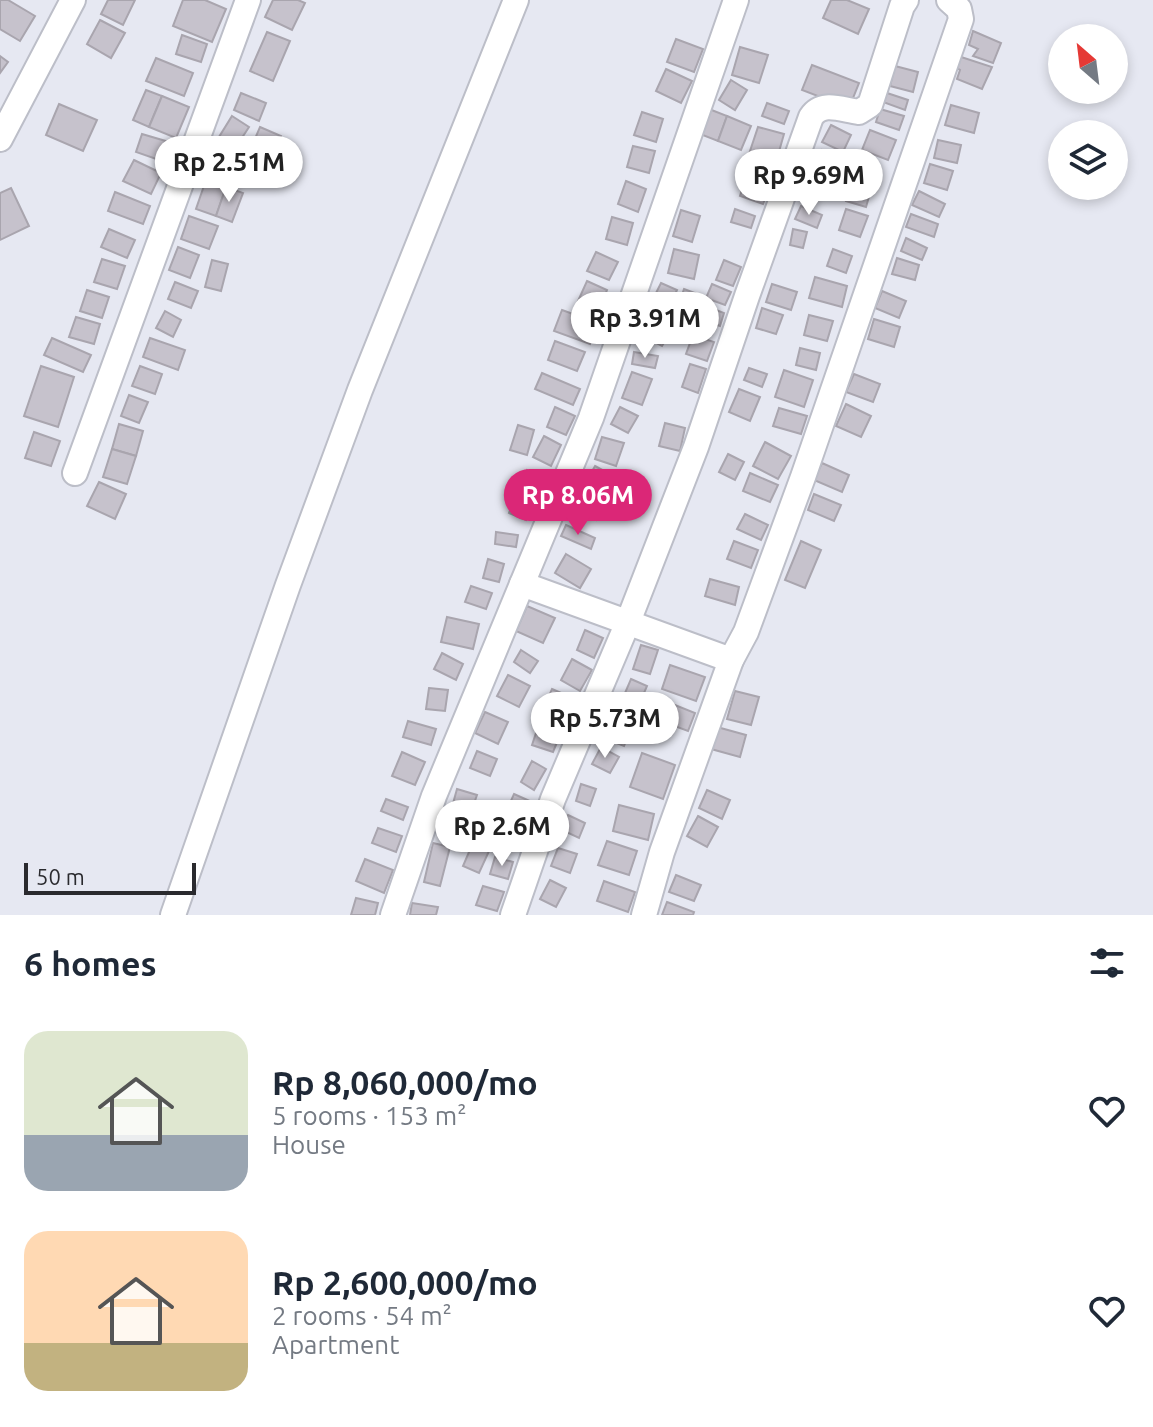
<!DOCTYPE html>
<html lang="en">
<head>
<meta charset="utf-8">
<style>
	body { margin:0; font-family:Ubuntu,sans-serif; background:#f6f6f7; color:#1f2937; height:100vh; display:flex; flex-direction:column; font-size:30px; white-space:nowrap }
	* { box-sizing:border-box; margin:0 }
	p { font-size:26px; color:#747a83 }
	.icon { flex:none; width:44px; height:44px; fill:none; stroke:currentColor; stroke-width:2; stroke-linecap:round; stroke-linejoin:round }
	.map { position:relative; height:915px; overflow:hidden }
	.details { display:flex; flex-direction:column; background:#fff; flex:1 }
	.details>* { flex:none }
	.needle { width:52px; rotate:332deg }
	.buttons { position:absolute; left:1048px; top:24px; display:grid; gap:16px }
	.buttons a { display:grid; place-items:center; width:80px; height:80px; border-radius:50%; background:#fff; box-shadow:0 4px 12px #0003; font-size:40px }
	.scale { position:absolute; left:24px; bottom:20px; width:172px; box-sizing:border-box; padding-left:8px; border:4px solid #2a2a2e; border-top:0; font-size:22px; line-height:28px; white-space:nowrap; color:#2a2a2e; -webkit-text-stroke:6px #e6e8f2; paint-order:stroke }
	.price { position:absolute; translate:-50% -68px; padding:0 18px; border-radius:28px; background:#fff; color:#222; font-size:26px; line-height:52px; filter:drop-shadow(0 2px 4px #0008) }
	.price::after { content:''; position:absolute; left:50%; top:48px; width:24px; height:18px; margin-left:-12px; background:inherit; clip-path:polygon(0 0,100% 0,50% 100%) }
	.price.active { background:#db2777; color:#fff }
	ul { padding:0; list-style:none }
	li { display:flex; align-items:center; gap:24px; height:200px; padding:0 24px }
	li span { display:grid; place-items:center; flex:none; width:224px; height:160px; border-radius:24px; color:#555 }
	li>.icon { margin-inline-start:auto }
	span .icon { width:96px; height:96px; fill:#fffc; stroke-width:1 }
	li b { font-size:34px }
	h2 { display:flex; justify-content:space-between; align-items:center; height:96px; padding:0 24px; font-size:34px }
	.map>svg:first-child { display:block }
</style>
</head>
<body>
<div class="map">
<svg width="1153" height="915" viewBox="0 0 1153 915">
	<rect width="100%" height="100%" fill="#e6e8f2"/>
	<g fill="#c6c2cc" stroke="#a9a5ae" stroke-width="2">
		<path d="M0,0H8L35,16L20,41L0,29Z"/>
		<path d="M108,0H135L123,25L101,14Z"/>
		<path d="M183,0H205L226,9L212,42L173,26Z"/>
		<path d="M273,0H298L305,3L292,30L265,17Z"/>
		<path d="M831,0H847L869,9L858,34L823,18Z"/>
		<path d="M100,20L125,33L111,58L87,44Z"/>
		<path d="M973,31L1001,43L993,63L973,56L978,49L969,45Z"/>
		<path d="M267,32L290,41L273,81L250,71Z"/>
		<path d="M182,35L207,44L201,62L176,54Z"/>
		<path d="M676,39L703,49L694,72L667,62Z"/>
		<path d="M740,47L768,55L759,83L732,75Z"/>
		<path d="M955,55L992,67L982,89L957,79L960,70L952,65Z"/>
		<path d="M0,56L8,62L0,73Z"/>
		<path d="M156,58L193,73L184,96L146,81Z"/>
		<path d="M812,65L859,83L849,108L802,90Z"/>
		<path d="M895,66L918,72L913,92L890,86Z"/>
		<path d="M666,69L692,81L681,103L656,91Z"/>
		<path d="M731,80L747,90L735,110L719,100Z"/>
		<path d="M146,90L162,96L149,127L133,120Z"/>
		<path d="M241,93L266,103L259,121L234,110Z"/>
		<path d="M887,93L908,100L905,110L883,102Z"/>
		<path d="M162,96L189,107L176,138L149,127Z"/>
		<path d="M767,103L789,111L784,124L762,116Z"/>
		<path d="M59,104L97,120L83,151L46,135Z"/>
		<path d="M951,105L979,113L974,133L945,125Z"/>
		<path d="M709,109L727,116L718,141L700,134Z"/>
		<path d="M880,109L904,116L899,130L876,122Z"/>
		<path d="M642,112L663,119L656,142L634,135Z"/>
		<path d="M232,116L249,127L236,147L219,137Z"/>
		<path d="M727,116L751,126L741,150L718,141Z"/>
		<path d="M831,125L851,135L843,152L822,142Z"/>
		<path d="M260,127L281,136L270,163L248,155Z"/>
		<path d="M758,127L784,134L776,162L749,154Z"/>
		<path d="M870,130L896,140L888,160L862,150Z"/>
		<path d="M142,134L169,142L162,161L136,152Z"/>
		<path d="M938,140L961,145L957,163L934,158Z"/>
		<path d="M633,146L655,151L649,173L627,167Z"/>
		<path d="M221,149L244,159L235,181L212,171Z"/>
		<path d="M822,150L837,156L828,180L813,175Z"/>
		<path d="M134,160L161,173L151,194L123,181Z"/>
		<path d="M930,164L953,171L947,190L924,183Z"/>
		<path d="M747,175L771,183L763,204L740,196Z"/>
		<path d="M853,177L873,183L866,207L846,201Z"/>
		<path d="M206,180L226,187L216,216L196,209Z"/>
		<path d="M626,181L646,189L638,212L618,204Z"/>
		<path d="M226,187L243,193L232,222L216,216Z"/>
		<path d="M11,188L29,226L0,240V193Z"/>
		<path d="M919,191L945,204L939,217L912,205Z"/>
		<path d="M115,192L150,206L143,224L108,211Z"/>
		<path d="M801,206L822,215L817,228L795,219Z"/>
		<path d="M735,209L755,216L751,228L731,222Z"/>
		<path d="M846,209L868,216L860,237L839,230Z"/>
		<path d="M681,210L700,216L692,242L673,236Z"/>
		<path d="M911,214L938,224L934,237L906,227Z"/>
		<path d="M189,216L218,226L209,249L181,239Z"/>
		<path d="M612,217L633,223L627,245L606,239Z"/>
		<path d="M109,229L135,240L127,258L101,247Z"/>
		<path d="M793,229L807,232L803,248L790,245Z"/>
		<path d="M906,238L927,248L922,260L901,251Z"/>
		<path d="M178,247L199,255L190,278L169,270Z"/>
		<path d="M674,249L699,255L694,279L668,273Z"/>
		<path d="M833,249L852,256L846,273L827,266Z"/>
		<path d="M596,252L618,262L609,280L587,271Z"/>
		<path d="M897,258L919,265L915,280L892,274Z"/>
		<path d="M102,259L125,266L117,289L94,282Z"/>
		<path d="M212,260L228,264L221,291L205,287Z"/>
		<path d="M724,260L741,267L733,286L716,280Z"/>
		<path d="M815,277L847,286L842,307L809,298Z"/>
		<path d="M587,281L607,290L599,310L578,301Z"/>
		<path d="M175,282L198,291L191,308L168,299Z"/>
		<path d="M661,283L677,290L668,310L651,303Z"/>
		<path d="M712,284L731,292L725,305L706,298Z"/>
		<path d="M772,284L797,292L791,310L766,302Z"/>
		<path d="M684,289L695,293L686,320L675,316Z"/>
		<path d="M87,290L109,297L102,318L80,311Z"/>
		<path d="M882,291L906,301L899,318L875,308Z"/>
		<path d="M706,306L724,313L720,326L701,320Z"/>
		<path d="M762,308L783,315L776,334L756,328Z"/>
		<path d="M562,310L598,323L590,344L554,331Z"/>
		<path d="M165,311L181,320L173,337L156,328Z"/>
		<path d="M809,315L833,321L827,341L804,335Z"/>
		<path d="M76,317L100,324L94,344L69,337Z"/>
		<path d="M654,318L673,328L662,346L645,337Z"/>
		<path d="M874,319L900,327L894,347L868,339Z"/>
		<path d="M693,335L714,342L707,361L686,354Z"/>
		<path d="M52,338L91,355L83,372L44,355Z"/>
		<path d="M150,338L185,350L178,370L143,357Z"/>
		<path d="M555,341L585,352L577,371L548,360Z"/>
		<path d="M800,348L820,353L816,370L796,365Z"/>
		<path d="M634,352L658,356L655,368L632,364Z"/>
		<path d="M690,364L706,369L698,393L682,387Z"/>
		<path d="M41,366L74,377L58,427L24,416Z"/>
		<path d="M140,366L162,374L155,394L132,386Z"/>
		<path d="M749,368L767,374L762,387L744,380Z"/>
		<path d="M784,370L813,380L804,407L775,397Z"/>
		<path d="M632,372L652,379L642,405L622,398Z"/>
		<path d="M542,373L580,389L573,405L535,389Z"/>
		<path d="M854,374L880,384L873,402L846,392Z"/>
		<path d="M739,389L760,397L750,421L729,412Z"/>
		<path d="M129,395L148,402L139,423L121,416Z"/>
		<path d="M846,404L871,416L861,437L836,426Z"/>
		<path d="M555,407L575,416L566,435L547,427Z"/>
		<path d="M620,407L638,416L628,433L611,424Z"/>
		<path d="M779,408L807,416L801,434L773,426Z"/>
		<path d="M665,423L685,428L680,451L659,446Z"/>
		<path d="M119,424L143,431L136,456L112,449Z"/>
		<path d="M518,425L534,430L527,455L510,450Z"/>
		<path d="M34,432L60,441L51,466L25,458Z"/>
		<path d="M544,436L561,445L551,466L533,457Z"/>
		<path d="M602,437L624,443L616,466L595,459Z"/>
		<path d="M765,442L791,456L778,479L753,466Z"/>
		<path d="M112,449L136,456L127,484L103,477Z"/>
		<path d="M728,454L744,462L735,480L719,472Z"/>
		<path d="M822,463L849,475L842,492L814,480Z"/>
		<path d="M595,466L615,477L607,491L587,480Z"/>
		<path d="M527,470L548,479L541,495L520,486Z"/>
		<path d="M750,473L778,485L770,502L743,491Z"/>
		<path d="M99,482L126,494L115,519L87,506Z"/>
		<path d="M581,489L605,498L596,520L573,511Z"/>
		<path d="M814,494L841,505L834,521L808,510Z"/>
		<path d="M515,497L532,503L526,520L509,513Z"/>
		<path d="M745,514L768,525L761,540L737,529Z"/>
		<path d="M566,525L595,538L591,549L561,536Z"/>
		<path d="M496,532L518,535L516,547L495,544Z"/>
		<path d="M734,541L758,550L751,568L727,559Z"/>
		<path d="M801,541L821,550L805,588L785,580Z"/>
		<path d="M566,554L591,569L580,588L555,573Z"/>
		<path d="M488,559L504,564L499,582L483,578Z"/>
		<path d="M710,579L739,587L735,605L705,596Z"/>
		<path d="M471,586L492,593L486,609L465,602Z"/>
		<path d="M527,606L555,618L543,643L516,631Z"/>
		<path d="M447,617L479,624L473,649L441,642Z"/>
		<path d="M585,630L603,638L594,658L577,650Z"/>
		<path d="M641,645L658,650L650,674L633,669Z"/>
		<path d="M521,650L538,661L530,673L514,662Z"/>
		<path d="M442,653L463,664L456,680L434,669Z"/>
		<path d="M572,659L592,670L580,691L561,680Z"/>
		<path d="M670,665L705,677L696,701L662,689Z"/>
		<path d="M508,675L530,686L519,707L497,696Z"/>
		<path d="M631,679L647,686L638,707L622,700Z"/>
		<path d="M429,688L448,690L445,711L426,709Z"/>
		<path d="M552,689L575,699L562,729L539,719Z"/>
		<path d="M735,691L759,697L751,725L727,719Z"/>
		<path d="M660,699L695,713L688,731L653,718Z"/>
		<path d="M485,712L508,722L498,744L475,733Z"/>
		<path d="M609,714L633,723L624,746L601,737Z"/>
		<path d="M408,721L436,729L431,745L403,737Z"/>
		<path d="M717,727L746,735L740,757L711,749Z"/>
		<path d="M536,733L558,740L553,752L532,745Z"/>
		<path d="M601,747L619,757L610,773L592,764Z"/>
		<path d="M477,751L497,759L490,776L470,768Z"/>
		<path d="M402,752L425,762L415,785L392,776Z"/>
		<path d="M642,753L675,765L663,799L630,787Z"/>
		<path d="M532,761L546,769L534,790L521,782Z"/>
		<path d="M581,784L596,789L590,806L576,801Z"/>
		<path d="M457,789L477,795L471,812L452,807Z"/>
		<path d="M707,790L730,800L722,819L699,808Z"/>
		<path d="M514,794L532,802L523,822L505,814Z"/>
		<path d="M386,799L408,807L403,820L381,811Z"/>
		<path d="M619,805L654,814L648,840L613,831Z"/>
		<path d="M568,815L585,823L579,838L562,830Z"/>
		<path d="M698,816L718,827L707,847L687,836Z"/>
		<path d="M511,825L525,831L517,850L502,844Z"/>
		<path d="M378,828L402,836L396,852L372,843Z"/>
		<path d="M478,831L495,838L479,873L463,866Z"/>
		<path d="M607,841L637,851L629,875L598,865Z"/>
		<path d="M433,843L450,847L440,886L424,882Z"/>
		<path d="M558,848L577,854L570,873L551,866Z"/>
		<path d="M495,857L513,862L508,879L490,874Z"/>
		<path d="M365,859L393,870L384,893L356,881Z"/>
		<path d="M676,875L701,885L694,901L669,892Z"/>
		<path d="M550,880L566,888L556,907L540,899Z"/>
		<path d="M604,881L635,892L628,912L597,901Z"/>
		<path d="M483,886L504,892L497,911L476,905Z"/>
		<path d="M356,898L378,903L375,915H351Z"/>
		<path d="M667,902L694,912L693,915H662Z"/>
		<path d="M412,903L438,907L436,915H410Z"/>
	</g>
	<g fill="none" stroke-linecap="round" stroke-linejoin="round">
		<defs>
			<g id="minor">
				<path d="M0,139L73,0"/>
				<path d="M75,473L248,0"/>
				<path d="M522,584L731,660"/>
				<path d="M173,915L288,585L360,390L516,0"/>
				<path d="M393,915L434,796L591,418L736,0"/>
				<path d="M513,915L553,799L628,622L696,447L747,296L811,117C822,100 842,110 859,112L870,105L902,6L906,0"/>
				<path d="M644,915L662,852L731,660L746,632L803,477L961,19L959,9L949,0"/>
			</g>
		</defs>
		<use href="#minor" stroke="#bcbec8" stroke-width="28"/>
		<use href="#minor" stroke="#fff" stroke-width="24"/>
	</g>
</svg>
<div class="buttons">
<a><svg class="needle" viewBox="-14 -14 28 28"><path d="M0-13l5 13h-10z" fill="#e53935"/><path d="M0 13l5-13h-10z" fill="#747a83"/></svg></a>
<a><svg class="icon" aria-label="layers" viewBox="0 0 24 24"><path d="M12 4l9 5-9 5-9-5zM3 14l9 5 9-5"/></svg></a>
</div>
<div class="scale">50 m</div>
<b class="price" style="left:229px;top:204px">Rp 2.51M</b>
<b class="price" style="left:809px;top:217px">Rp 9.69M</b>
<b class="price" style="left:645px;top:360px">Rp 3.91M</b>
<b class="price active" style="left:578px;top:537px">Rp 8.06M</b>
<b class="price" style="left:605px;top:760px">Rp 5.73M</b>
<b class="price" style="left:502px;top:868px">Rp 2.6M</b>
</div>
<section class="details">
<h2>6 homes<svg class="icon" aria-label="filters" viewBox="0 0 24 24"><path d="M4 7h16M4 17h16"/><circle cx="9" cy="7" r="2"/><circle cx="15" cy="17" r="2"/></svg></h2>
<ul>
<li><span style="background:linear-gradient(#dfe7d0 65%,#9aa5b1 0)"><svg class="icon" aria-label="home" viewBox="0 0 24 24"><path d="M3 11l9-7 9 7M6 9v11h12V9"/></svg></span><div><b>Rp 8,060,000/mo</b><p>5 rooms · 153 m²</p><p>House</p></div><svg class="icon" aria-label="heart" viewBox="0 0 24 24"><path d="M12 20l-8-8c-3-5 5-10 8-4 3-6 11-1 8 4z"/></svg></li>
<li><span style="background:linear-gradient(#ffd9b3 70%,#c2b280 0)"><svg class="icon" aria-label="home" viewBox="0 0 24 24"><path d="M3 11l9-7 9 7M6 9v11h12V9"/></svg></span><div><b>Rp 2,600,000/mo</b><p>2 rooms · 54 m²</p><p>Apartment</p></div><svg class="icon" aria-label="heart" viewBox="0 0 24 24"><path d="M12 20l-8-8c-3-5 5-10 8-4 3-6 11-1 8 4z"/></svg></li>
</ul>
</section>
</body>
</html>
